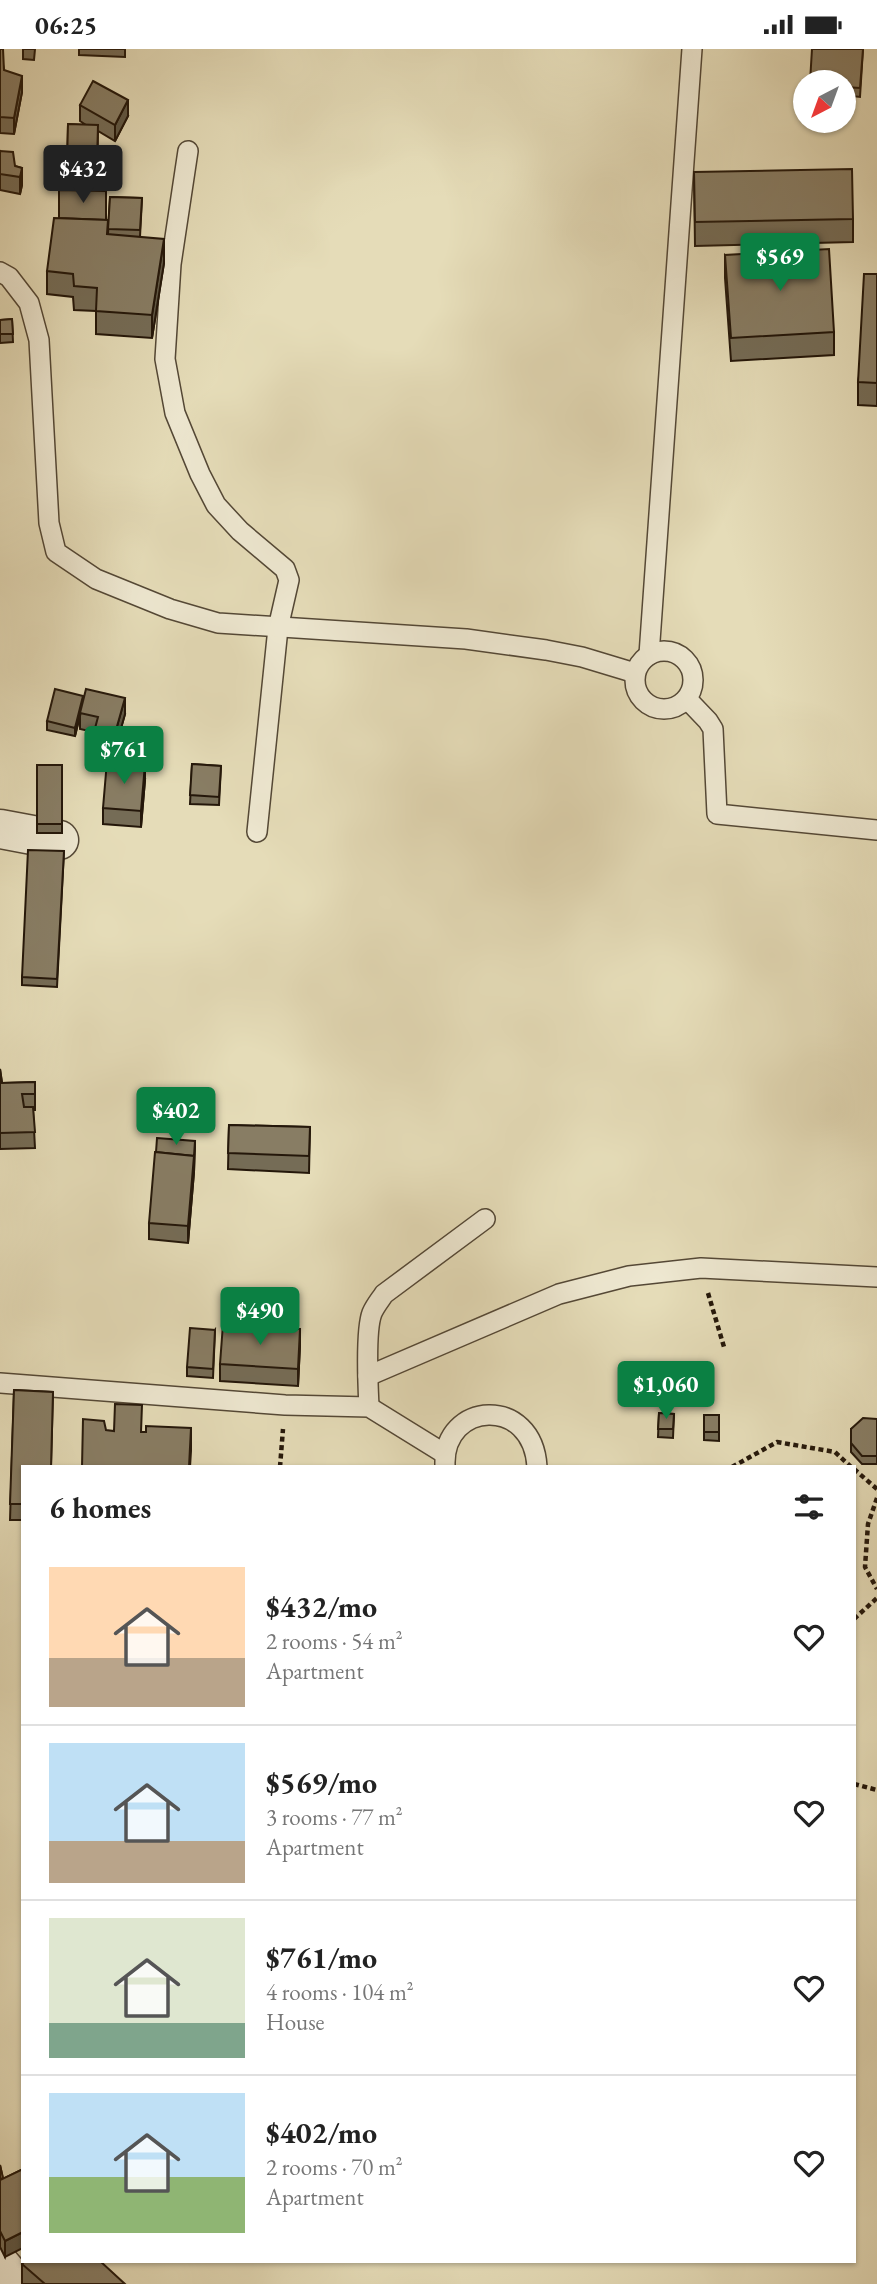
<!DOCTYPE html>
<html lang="en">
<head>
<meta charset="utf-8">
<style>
	body { margin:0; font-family:"EB Garamond",serif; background:#f6f6f6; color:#222; height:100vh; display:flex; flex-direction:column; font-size:26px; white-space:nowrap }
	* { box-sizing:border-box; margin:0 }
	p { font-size:23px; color:#767676 }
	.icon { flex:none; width:38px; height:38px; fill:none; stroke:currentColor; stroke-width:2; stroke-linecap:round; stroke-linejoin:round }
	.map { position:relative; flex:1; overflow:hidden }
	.details { position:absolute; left:21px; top:1416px; width:835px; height:798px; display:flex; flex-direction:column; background:#fff; border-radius:0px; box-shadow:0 2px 5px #0004 }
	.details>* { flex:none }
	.needle { width:46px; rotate:221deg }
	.fabs { position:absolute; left:793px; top:21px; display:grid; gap:14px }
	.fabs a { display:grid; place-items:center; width:63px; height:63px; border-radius:50%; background:#fff; box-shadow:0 2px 5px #0004; font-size:35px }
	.price { position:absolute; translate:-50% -60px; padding:0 16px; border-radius:7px; background:#0b8043; color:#fff; font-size:23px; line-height:46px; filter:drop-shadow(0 2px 4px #0008) }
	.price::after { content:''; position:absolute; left:50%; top:42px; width:21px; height:16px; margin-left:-10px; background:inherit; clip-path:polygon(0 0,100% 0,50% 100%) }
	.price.current { background:#222; color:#fff }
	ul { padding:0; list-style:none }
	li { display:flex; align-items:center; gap:21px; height:175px; padding:0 28px }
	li+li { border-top:2px solid #e0e0e0 }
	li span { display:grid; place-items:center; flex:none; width:196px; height:140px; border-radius:0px; color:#555 }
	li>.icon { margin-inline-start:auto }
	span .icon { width:84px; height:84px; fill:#fffc; stroke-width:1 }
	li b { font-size:30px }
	h2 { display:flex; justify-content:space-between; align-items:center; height:84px; padding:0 28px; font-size:30px }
	.status { display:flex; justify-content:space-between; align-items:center; height:49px; padding:0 35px; background:#fff; direction:ltr }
	.status svg { height:19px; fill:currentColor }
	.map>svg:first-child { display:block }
</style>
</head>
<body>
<div class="status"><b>06:25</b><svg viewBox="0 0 49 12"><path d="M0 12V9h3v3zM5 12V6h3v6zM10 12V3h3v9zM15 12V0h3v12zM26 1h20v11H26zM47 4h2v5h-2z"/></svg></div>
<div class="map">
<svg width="877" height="2235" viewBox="0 0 877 2235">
	<rect width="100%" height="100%" fill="#e5dcb8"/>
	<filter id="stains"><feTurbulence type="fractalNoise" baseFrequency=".00286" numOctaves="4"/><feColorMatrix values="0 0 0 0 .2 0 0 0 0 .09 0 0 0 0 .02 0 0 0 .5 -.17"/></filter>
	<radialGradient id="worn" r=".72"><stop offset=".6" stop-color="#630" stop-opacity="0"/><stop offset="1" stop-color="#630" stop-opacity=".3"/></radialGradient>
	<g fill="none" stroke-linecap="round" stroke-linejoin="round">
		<defs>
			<g id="lane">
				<path d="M188,102L171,215L165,310L175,364L200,425L216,456L240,482L285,520L289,531L278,579L257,783"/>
				<path d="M0,223L9,228L29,254L39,291L49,474L56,503L96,530L170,560L218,574L466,590L546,601L582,608L635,624"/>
				<circle cx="664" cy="631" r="29"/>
				<path d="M649,606L692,0"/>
				<path d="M687,650L708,672L713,680L717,765L877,781"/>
				<path d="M368,1327L559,1245L629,1227L701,1219L877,1228"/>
				<path d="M0,1334L285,1356L369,1358L445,1405"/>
				<path d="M369,1358C368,1337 365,1282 372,1264C375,1257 380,1251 384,1245L485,1170"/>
				<path d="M445,1416C443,1352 533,1346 537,1418"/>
			</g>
			<g id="street">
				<path d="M0,780L59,791"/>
				<path d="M0,2215L17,2235"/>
			</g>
		</defs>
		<use href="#lane" stroke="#544836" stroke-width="22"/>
		<use href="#street" stroke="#544836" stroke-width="41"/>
		<g stroke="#24170a" stroke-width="4.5" stroke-dasharray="5 3.5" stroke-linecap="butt">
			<path d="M708,1244L724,1298"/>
			<path d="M280,1418L283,1380"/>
			<path d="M732,1418L777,1393L835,1403L851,1418"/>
			<path d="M854,1420L877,1440"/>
			<path d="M877,1449L868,1475L865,1518L877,1540"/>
			<path d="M854,1570L877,1549"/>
			<path d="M854,1735L877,1741"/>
		</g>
		<use href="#lane" stroke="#eee8d1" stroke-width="19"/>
		<use href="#street" stroke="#eee8d1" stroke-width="38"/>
	</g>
	<g fill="#756c56" stroke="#24170a" stroke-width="2">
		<path d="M0,0L4,21L22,43L14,85L0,84Z"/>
		<path d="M23,0H35L34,11L23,10Z"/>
		<path d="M79,0H125V8L79,6Z"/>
		<path d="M863,0L860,48L844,46V33Z"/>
		<path d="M80,56L128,67L115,92L98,82L97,129L67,128L68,75L86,76L80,72Z"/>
		<path d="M0,102L15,117L22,119V136L20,145L0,141Z"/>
		<path d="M694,123L853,170V193L695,197Z"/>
		<path d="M110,148L142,149L140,188L164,214L152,289L96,285V262L74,261L73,248L47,245V222L106,171L108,185Z"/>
		<path d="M725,206L834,283V306L731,312L725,229Z"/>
		<path d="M877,225V357L858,356V333Z"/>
		<path d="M12,270L13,293L0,294V271Z"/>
		<path d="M83,654L125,665L114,704L94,699V683L80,680V666L75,687L47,681V672Z"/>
		<path d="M192,715L221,717L219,756L190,755Z"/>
		<rect x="37" y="716" width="25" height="68"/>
		<path d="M145,731L141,778L103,775V759Z"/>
		<path d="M64,802L57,938L22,936V928Z"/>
		<path d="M0,1020L2,1034L35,1033V1061H33L35,1099L0,1100Z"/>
		<path d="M229,1076L310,1078L309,1124L228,1120Z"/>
		<path d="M195,1092L194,1123L188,1194L149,1190V1174Z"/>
		<path d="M215,1281L213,1329L187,1327V1318Z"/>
		<path d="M300,1296L298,1337L220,1332V1315Z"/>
		<path d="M14,1341L53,1343L51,1418H23V1471H10Z"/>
		<path d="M659,1364L674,1365L673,1389L658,1388Z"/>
		<path d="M704,1366H719V1392L704,1391Z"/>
		<path d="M877,1370V1415H862L851,1403V1380Z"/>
		<path d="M0,2116L3,2130L23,2120L5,2208L0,2198Z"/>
		<path d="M22,2215L125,2235H22Z"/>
	</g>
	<g fill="#5f5846" stroke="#24170a" stroke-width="2">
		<path d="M22,27V43L14,85V69Z"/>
		<path d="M128,51V67L115,92V76Z"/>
		<path d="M22,119V136L20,145V128Z"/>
		<path d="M164,190V214L152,289V266Z"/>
		<path d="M83,647V655L75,687V679Z"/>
		<path d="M125,649V665L114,704V688Z"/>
		<path d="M145,715V731L141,778V762Z"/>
		<path d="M195,1092L194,1123L188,1194V1177Z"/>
		<path d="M300,1280V1296L298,1337V1320Z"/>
		<path d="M191,1379V1402L190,1418H189Z"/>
		<path d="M23,2183V2199L5,2208V2192Z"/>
	</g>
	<g fill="#887d64" stroke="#24170a" stroke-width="2">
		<path d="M0,0H3L4,21L22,27L14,69L0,68Z"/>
		<path d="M812,0H863L860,39L844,38V33H810Z"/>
		<path d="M93,32L128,51L115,76L80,56Z"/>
		<path d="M68,75L98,76L97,113L67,112Z"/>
		<path d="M0,102L13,103L15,117L22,119L20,128L0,125Z"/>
		<path d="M852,120L853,170L695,173L694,123Z"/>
		<path d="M59,141L106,142V171L59,169Z"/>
		<path d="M110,148L142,149L140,181L108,180Z"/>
		<path d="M54,169L108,171L107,185L164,190L152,266L96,262L97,239L74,237L73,225L47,222Z"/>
		<path d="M829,200L834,283L731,289L725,206Z"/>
		<path d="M864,225H877V334L858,333Z"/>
		<path d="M12,270L13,285H0V271Z"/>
		<path d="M55,640L83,647L75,679L47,672Z"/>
		<path d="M86,640L125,649L114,688L94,683L98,668L80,664Z"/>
		<path d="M107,712L145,715L141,762L103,759Z"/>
		<path d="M192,715L221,717L219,748L190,746Z"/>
		<rect x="37" y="716" width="25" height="59"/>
		<path d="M28,801L64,802L57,930L22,928Z"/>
		<path d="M0,1020L2,1034L35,1033V1045H22L24,1058H33L35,1083L0,1084Z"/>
		<path d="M229,1076L310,1078L309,1107L228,1104Z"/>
		<path d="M157,1089L195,1092L194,1107L156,1103Z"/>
		<path d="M155,1103L194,1107L188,1177L149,1174Z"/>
		<path d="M223,1275L300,1280L298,1320L220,1315Z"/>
		<path d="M190,1279L215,1281L213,1320L187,1318Z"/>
		<path d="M14,1341L53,1343L51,1418H23V1455H10Z"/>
		<path d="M115,1355L142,1356L141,1383H146V1377L191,1379L189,1418H82L83,1370L104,1372L106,1381L114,1382Z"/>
		<path d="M659,1364L674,1365L673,1380H658Z"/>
		<rect x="704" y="1366" width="15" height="17"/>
		<path d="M863,1369L877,1370V1407H862L851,1394V1380Z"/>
		<path d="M0,2116L3,2129L0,2130Z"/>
		<path d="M23,2120V2183L5,2192L0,2182V2131Z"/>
		<path d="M25,2212H100L125,2235H45L22,2215Z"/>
	</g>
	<rect width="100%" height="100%" filter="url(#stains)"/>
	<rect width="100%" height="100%" fill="url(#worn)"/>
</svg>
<div class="fabs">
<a><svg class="needle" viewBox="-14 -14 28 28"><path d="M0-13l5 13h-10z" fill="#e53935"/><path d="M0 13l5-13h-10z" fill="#767676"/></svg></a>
</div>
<b class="price current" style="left:83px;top:156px">$432</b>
<b class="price" style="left:780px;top:244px">$569</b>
<b class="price" style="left:124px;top:737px">$761</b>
<b class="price" style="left:176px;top:1098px">$402</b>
<b class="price" style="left:260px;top:1298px">$490</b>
<b class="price" style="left:666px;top:1372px">$1,060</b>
<section class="details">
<h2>6 homes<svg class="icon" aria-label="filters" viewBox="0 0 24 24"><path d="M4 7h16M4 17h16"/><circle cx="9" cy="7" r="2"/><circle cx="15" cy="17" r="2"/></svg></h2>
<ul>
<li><span style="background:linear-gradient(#ffd9b3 65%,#b9a48a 0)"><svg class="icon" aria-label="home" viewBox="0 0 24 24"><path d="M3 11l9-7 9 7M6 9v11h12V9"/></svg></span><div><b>$432/mo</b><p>2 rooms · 54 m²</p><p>Apartment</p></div><svg class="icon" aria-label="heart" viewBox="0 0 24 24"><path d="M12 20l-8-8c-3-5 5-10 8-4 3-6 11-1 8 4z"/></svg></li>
<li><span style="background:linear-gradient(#bfe0f5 70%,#b9a48a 0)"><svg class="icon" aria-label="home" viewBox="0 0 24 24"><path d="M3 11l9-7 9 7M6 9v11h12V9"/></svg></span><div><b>$569/mo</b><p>3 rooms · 77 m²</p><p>Apartment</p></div><svg class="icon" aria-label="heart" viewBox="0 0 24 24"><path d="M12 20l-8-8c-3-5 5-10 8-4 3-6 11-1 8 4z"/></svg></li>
<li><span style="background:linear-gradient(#dfe7d0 75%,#7fa58c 0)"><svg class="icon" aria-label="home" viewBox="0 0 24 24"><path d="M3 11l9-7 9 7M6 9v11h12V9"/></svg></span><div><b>$761/mo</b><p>4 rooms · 104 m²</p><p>House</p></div><svg class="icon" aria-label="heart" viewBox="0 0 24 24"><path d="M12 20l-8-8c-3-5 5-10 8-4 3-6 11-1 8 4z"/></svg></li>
<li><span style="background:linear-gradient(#bfe0f5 60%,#8fb573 0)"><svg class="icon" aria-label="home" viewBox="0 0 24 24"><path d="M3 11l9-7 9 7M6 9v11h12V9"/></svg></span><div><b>$402/mo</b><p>2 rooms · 70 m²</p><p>Apartment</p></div><svg class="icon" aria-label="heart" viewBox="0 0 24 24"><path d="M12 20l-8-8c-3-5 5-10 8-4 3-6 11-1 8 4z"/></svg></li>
</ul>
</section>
</div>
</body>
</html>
